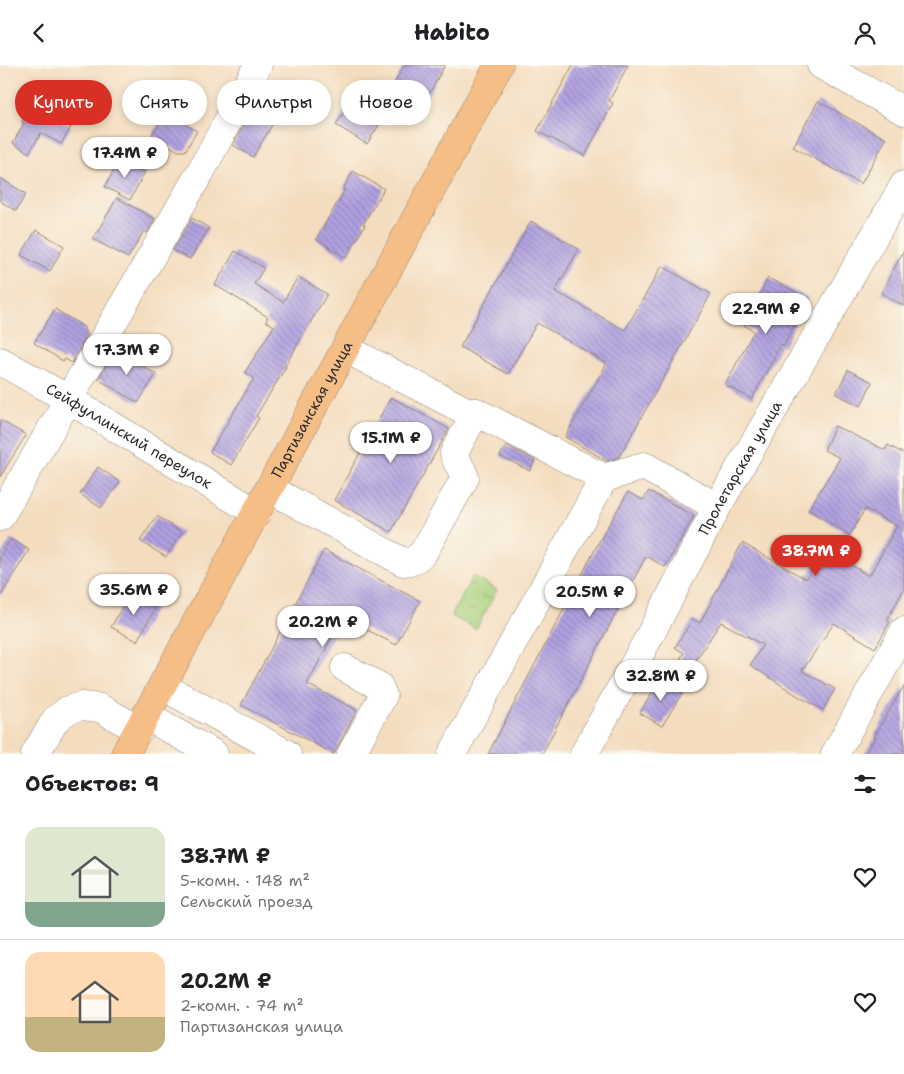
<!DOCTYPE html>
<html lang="ru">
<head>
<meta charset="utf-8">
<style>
	body { margin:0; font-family:"Shantell Sans",sans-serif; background:#f2f2f2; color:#202124; height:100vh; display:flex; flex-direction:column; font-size:19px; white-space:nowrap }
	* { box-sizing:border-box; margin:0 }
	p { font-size:16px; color:#757577 }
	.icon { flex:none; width:28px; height:28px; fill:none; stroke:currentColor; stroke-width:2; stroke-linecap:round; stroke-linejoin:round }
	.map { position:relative; height:689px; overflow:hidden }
	.side { display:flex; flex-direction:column; background:#fff; flex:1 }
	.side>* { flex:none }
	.banner { position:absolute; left:15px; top:15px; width:500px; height:45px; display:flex; gap:10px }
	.price { position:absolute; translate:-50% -42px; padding:0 11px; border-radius:18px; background:#fff; color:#222; font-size:16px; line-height:32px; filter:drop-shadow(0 1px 2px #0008) }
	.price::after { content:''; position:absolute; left:50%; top:30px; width:15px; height:11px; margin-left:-8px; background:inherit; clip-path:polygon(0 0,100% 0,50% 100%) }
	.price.active { background:#d93025; color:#fff }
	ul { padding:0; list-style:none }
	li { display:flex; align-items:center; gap:15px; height:125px; padding:0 25px }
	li+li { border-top:1px solid #e0e0e0 }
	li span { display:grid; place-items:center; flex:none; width:140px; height:100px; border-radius:15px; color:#555 }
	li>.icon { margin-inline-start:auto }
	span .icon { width:60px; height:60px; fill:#fffc; stroke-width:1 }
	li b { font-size:21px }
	h2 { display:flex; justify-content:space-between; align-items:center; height:60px; padding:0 25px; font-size:21px }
	.chip { padding:0 18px; border-radius:22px; background:#fff; box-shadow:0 2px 8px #0003; font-size:18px; line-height:45px }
	.chip.active { background:#d93025; color:#fff }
	header { display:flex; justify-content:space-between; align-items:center; height:65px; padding:0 25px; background:#fff; font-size:22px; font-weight:700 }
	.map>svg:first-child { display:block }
</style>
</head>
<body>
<header><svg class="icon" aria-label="back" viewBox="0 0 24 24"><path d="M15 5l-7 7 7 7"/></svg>Habito<svg class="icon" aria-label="person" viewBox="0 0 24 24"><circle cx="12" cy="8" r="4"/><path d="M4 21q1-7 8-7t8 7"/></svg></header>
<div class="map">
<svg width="904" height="689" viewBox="0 0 904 689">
	<defs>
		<pattern id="park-tufts" width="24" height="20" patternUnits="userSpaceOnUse" patternTransform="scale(1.25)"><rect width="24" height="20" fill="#a9d17c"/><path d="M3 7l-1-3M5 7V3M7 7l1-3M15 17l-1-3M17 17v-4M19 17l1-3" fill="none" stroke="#8aaa66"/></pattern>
		<pattern id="building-back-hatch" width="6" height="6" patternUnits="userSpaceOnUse" patternTransform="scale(1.25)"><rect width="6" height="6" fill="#b1a1e1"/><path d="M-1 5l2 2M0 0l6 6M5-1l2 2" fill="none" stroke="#9083b7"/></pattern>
	</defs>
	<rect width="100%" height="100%" fill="#fbf7ec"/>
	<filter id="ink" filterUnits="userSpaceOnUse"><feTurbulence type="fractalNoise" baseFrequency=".02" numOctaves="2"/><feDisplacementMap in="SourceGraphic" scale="10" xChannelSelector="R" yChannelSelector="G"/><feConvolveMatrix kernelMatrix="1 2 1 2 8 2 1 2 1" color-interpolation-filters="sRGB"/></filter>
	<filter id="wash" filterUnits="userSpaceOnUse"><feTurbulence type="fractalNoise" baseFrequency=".0096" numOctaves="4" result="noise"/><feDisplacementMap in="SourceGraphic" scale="20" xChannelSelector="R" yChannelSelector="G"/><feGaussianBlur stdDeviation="1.12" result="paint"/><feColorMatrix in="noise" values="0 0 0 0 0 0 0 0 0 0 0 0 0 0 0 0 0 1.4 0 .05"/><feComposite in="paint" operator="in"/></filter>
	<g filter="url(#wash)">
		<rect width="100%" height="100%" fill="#f4ddbf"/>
		<path fill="url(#park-tufts)" stroke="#6a7e54" d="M473,511L497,525L476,564L451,551Z"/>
		<g id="blocks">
			<g fill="url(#building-back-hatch)">
				<path d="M404,0H445L418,49L387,32Z"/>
				<path d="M573,0H628L609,36L613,38L585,91L537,66Z"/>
				<path d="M818,36L886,74L861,119L793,82Z"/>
				<path d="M256,37L278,50L253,92L233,80Z"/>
				<path d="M31,39L71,62L61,79L41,68L29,88L13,78L24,58L22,57Z"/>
				<path d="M347,42L379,60L367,79L336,60Z"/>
				<path d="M166,48L197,66L185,86H178L152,70Z"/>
				<path d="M120,93L145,107L130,135L105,122Z"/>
				<path d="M353,106L384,124L363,159L365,160L346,193L316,174L345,125L343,124Z"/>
				<path d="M0,113L26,129L16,146L0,136Z"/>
				<path d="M117,133L155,154L147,168L144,166L128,193L93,174Z"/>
				<path d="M192,153L209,163L190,194L173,185Z"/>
				<path d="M531,156L579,184L555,226L625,265L662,201L711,229L619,392L607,396L565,372L607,298L537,258L508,309L460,282Z"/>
				<path d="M36,165L64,181L50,206L21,190Z"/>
				<path d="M904,185V241L881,228Z"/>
				<path d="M235,186L264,203L254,219L283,237L298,212L327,229L285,301L286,302L256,351L259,353L231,400L210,387L254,313L245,307L274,261L266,256L268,252L215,220Z"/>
				<path d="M768,213L808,233L784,281L781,279L752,334L725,320L754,266L744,260Z"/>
				<path d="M55,244L85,263L83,265L88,269L72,298L65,294L63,296L34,278Z"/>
				<path d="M115,285L156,309L138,338L98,314Z"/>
				<path d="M848,305L872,317L861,341L836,329Z"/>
				<path d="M391,332L449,364L391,467L334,435Z"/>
				<path d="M0,355L26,370L0,412Z"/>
				<path d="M835,361L885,385L888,380L904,389V524L887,555L890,557L875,583L834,558L802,606L835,624L823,645L798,631L750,600L763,580L721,557L692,601L680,594L684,588L675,582L693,554L700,558L742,478L806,514L824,483L869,511L897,461L865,444L850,470L808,445L840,393L824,385Z"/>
				<path d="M506,380L535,395L530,406L500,391Z"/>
				<path d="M98,402L120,417L101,443L80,429Z"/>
				<path d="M649,426L694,451L665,502L646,491L542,689H488L601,473L628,427L643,435Z"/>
				<path d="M157,451L182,467L166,492L140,476Z"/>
				<path d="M11,474L29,485L0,532V491Z"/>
				<path d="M324,485L420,536L396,580L343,552L307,619L357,645L334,689L241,640Z"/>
				<path d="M131,526L157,540L137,576L111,562Z"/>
				<path d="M660,614L683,627L662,661L640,648Z"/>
				<path d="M904,621V689H864L876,672L874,671Z"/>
			</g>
		</g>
	</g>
	<g filter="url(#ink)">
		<use href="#blocks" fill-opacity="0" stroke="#908475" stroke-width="1"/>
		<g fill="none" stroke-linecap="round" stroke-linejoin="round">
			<defs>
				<g id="minor">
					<path d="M821,0L904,46"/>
					<path d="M346,284L468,347H476L604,413L644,401L717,442"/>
					<path id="s1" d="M0,296L68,334L257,448"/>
					<path d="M270,424L403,497L413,496L423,488L465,413C463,404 455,397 454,388L476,347"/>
					<path d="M0,452L201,106L258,0"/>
					<path d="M345,603L379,621L383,631L351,689"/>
					<path d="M162,621L287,689"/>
					<path d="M146,651L214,689"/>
					<path d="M35,689L56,654L68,645L81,641L100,643L139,665"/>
					<path d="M452,689L604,413"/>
					<path id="s2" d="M584,689L647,576L717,442L904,120"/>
					<path d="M835,689L904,566"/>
				</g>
				<g id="major">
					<path id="s3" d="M125,689L499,0"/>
				</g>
			</defs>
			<use href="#minor" stroke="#908475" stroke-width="29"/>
			<use href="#major" stroke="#908475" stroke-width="29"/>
			<use href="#minor" stroke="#fff" stroke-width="28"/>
			<use href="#major" stroke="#f6be87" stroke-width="28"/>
		</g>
	</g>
	<g text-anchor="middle" stroke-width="5" stroke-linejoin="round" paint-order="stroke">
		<g font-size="15" fill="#2b2b2b" stroke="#fbf7ec">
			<text dy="5" stroke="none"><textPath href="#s3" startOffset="392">Партизанская улица</textPath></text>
			<text dy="5" stroke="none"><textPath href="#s1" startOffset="149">Сейфуллинский переулок</textPath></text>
			<text dy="5" stroke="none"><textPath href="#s2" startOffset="326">Пролетарская улица</textPath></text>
		</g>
	</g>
</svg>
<b class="price" style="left:125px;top:114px">17.4M ₽</b>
<b class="price" style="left:766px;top:270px">22.9M ₽</b>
<b class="price" style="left:127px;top:311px">17.3M ₽</b>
<b class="price" style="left:391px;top:399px">15.1M ₽</b>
<b class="price active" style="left:816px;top:512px">38.7M ₽</b>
<b class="price" style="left:134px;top:551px">35.6M ₽</b>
<b class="price" style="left:590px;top:553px">20.5M ₽</b>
<b class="price" style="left:323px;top:583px">20.2M ₽</b>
<b class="price" style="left:661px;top:637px">32.8M ₽</b>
<div class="banner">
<a class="chip active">Купить</a>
<a class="chip">Снять</a>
<a class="chip">Фильтры</a>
<a class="chip">Новое</a>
</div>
</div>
<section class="side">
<h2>Объектов: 9<svg class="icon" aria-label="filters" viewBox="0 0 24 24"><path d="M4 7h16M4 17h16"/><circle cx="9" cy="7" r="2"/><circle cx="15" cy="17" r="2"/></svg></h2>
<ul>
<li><span style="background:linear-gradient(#dfe7d0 75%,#7fa58c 0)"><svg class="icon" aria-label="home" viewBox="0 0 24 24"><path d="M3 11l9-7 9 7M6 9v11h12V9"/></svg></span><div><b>38.7M ₽</b><p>5-комн. · 148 m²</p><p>Сельский проезд</p></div><svg class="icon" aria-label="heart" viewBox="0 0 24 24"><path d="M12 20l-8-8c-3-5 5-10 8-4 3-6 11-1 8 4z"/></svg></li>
<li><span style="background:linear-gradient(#ffd9b3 65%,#c2b280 0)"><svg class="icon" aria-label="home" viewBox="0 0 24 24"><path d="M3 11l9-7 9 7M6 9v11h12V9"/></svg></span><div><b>20.2M ₽</b><p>2-комн. · 74 m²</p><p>Партизанская улица</p></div><svg class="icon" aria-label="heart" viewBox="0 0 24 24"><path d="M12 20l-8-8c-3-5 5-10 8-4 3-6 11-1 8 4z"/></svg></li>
</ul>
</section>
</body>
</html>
